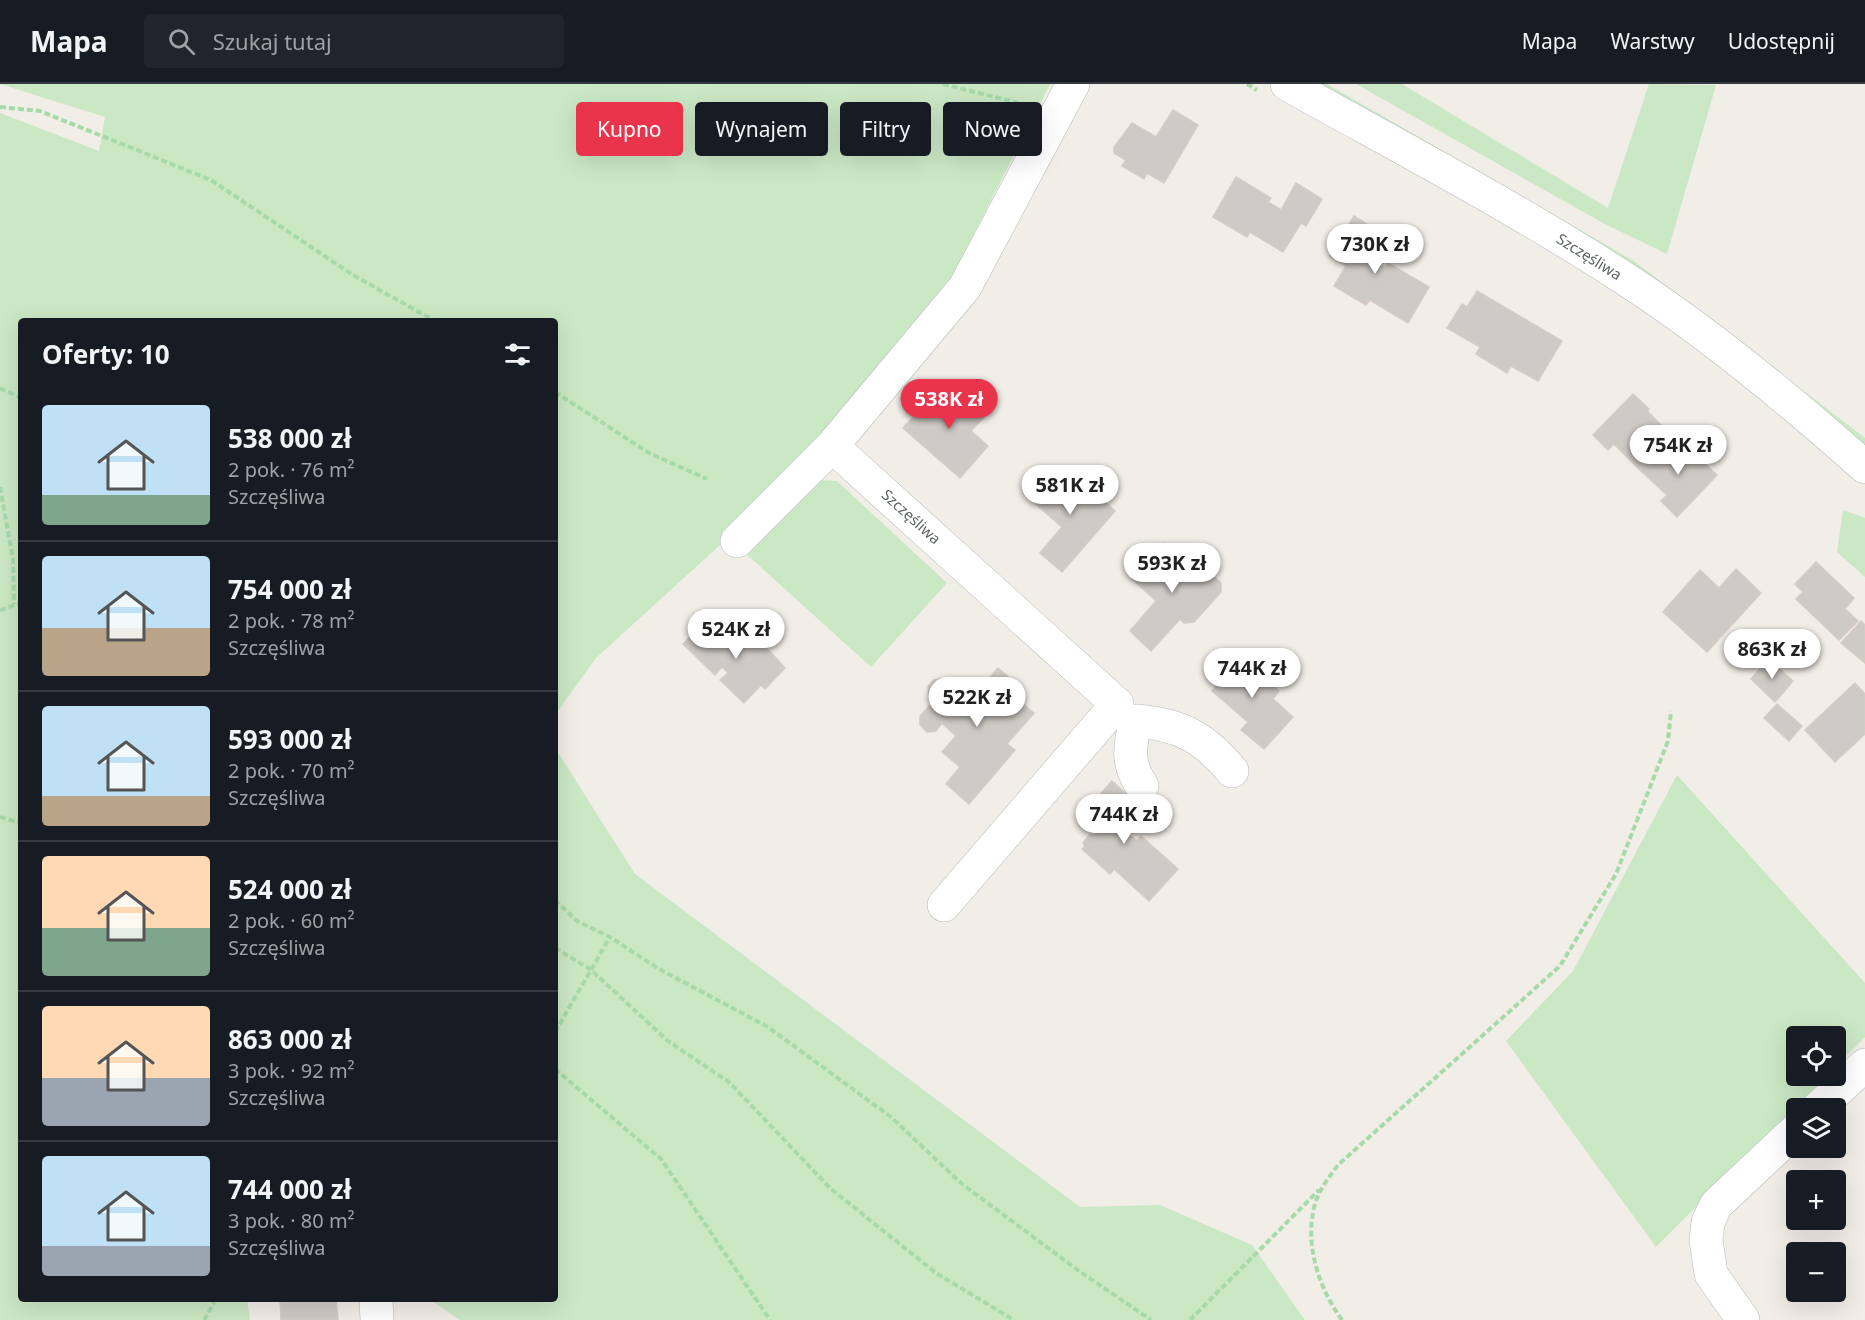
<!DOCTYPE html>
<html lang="pl">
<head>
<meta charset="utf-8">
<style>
	body { margin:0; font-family:"Noto Sans",sans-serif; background:#20242c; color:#f1f3f6; height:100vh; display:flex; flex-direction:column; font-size:22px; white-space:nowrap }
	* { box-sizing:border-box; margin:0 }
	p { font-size:20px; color:#9ea1a6 }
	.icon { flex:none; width:33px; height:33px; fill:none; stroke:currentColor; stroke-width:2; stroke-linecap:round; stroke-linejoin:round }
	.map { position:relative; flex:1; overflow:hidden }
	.side { position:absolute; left:18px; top:234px; width:540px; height:984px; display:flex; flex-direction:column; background:#171b24; border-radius:6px; box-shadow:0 6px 24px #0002 }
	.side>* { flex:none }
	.hud { position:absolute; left:576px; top:18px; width:570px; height:54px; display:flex; gap:12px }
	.buttons { position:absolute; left:1786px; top:942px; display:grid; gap:12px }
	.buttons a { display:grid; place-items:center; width:60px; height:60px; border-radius:6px; background:#171b24; box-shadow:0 6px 24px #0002; font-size:30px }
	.price { position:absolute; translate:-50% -51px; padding:0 14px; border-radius:21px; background:#fff; color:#222; font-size:20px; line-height:39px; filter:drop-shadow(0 2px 3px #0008) }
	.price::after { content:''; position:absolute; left:50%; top:36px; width:18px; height:14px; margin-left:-9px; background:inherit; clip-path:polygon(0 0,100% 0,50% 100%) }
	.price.on { background:#ea344b; color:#fff }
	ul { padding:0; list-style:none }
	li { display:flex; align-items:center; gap:18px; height:150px; padding:0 24px }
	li+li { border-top:2px solid #363941 }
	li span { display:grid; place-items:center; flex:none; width:168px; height:120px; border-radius:6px; color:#555 }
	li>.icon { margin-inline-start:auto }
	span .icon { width:72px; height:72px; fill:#fffc; stroke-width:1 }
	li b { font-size:26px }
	h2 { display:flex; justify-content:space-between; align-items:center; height:72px; padding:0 24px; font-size:26px }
	.chip { padding:0 21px; border-radius:6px; background:#171b24; box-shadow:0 6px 24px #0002; font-size:21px; line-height:54px }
	.chip.on { background:#ea344b; color:#fff }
	header { display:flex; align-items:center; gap:36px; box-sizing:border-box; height:84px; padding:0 30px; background:#171b24; border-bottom:2px solid #363941 }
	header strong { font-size:28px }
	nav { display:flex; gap:33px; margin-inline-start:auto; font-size:21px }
	.search { width:420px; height:54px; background:#20242c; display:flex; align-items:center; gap:15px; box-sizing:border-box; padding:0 21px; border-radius:6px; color:#9ea1a6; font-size:22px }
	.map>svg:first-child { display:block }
</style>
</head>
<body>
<header>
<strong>Mapa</strong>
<div class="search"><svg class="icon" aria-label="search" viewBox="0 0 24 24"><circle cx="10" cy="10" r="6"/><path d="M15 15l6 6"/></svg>Szukaj tutaj</div>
<nav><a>Mapa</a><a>Warstwy</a><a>Udostępnij</a></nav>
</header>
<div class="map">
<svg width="1865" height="1236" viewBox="0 0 1865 1236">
	<rect width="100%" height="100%" fill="#f1ede7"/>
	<g fill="#cbe8c4">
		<path d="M0,0H1050L954,189L753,431L596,574L555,631V237H21V1215H247L250,1236H0V29L99,67L105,33Z"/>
		<path d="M1314,0H1327L1634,177L1865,354V362Z"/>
		<path d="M1356,0H1402L1608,124L1649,0L1716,1L1667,170L1603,139Z"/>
		<path d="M815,396L837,397L947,499L871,583L744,468Z"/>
		<path d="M1843,426L1865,434V493L1837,468Z"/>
		<path d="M555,664L635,790L1080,1123L1160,1121L1252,1161L1305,1236H460L429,1215H555Z"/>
		<path d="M1677,691L1865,899V953L1836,982V952H1797V992H1826L1656,1163L1506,957L1573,887Z"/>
	</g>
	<g fill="#cecac6" stroke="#d5cdc5" stroke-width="1.5">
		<path d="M1173,26L1198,41L1164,99L1147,89L1144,95L1122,82L1126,76L1114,69V63L1132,39L1156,53Z"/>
		<path d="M1236,93L1271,114L1268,118L1281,126L1296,99L1322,115L1306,142L1301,139L1283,168L1250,148L1247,153L1213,133Z"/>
		<path d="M1354,132L1376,146L1362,170L1385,184L1388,179L1429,203L1408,239L1370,216L1366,221L1334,202L1346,182L1330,172Z"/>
		<path d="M1477,207L1562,257L1538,297L1511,282L1507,289L1476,270L1480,263L1447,244L1462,220L1467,223Z"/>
		<path d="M945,299L984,333L971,347L988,362L960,394L903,344Z"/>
		<path d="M1633,310L1649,325L1647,327L1673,353L1640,386L1614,360L1608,366L1593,351Z"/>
		<path d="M1673,353L1699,379L1701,376L1717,391L1677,433L1661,417L1667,411L1640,386Z"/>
		<path d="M1055,384L1066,395L1072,388L1115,427L1062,488L1040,469L1062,443L1029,414Z"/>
		<path d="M1164,459L1190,482L1203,483L1221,499V508L1194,538L1184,539L1180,535L1151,567L1130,547L1156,517L1132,495L1146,479L1147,472L1151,467L1158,466Z"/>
		<path d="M1816,478L1854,514L1845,525L1858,537L1839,556L1796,515L1803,508L1795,500Z"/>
		<path d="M1736,485L1761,509L1707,568L1663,528L1700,486L1719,504Z"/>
		<path d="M1861,537L1865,541V579L1841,559Z"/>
		<path d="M704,539L723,558L740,541L754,554L756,552L785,584L765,605L761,601L744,619L720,596L728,589L722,583L715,591L683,560Z"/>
		<path d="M1233,568L1246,579L1256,578L1263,585L1264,594L1279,607L1273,615L1293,633L1264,665L1241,646L1248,638L1212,607L1226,591L1218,585L1220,576L1225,570Z"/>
		<path d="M1768,575L1793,597L1775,618L1751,595Z"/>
		<path d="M998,584L1021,603L1013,612L1034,629L1007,660L1015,666L969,720L946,700L960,683L942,668L956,652L942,639L936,647L927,648L920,641V632L936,615L929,610L928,603L934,596L941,595L952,604L981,603Z"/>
		<path d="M1855,599L1865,610V650L1835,678L1805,646Z"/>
		<path d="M1777,620L1802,642L1789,657L1764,634Z"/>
		<path d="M1112,697L1135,718L1116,739L1137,757L1141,752L1178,785L1149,817L1114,785L1110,790L1082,765L1085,762L1083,759L1090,750L1094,751L1096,748L1080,733Z"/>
		<path d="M280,1215H336L338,1236H281Z"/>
	</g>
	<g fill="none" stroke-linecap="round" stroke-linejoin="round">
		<defs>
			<g id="minor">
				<path d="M1287,0C1403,65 1522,127 1633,200C1715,254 1792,318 1865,383"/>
				<path d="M737,457L832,362"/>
				<path d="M1142,702C1127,680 1129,663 1136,637C1179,640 1204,653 1232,687"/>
				<path d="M944,821L1117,620L832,362L965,203L1073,0"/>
				<path d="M1818,1024L1865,981"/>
				<path d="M376,1215L377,1236"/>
				<path d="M1743,1236L1711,1190L1706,1156L1708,1138L1716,1121L1797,1045"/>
			</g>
		</defs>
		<use href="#minor" stroke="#b4b9bb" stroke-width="34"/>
		<g stroke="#a7daaa" stroke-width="4" stroke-dasharray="6 3" stroke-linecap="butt">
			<path d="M943,0L1027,21"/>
			<path d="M1247,0L1257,6"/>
			<path d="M0,23L40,27L211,96L353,191L435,237"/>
			<path d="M0,304L21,314"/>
			<path d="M555,308L649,369L707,395"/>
			<path d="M0,403L13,475L14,520"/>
			<path d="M0,526L21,519"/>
			<path d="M0,733L21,739"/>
			<path d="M555,816L577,837L610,853L659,885L768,943L891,1033L962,1100L1079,1187L1151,1236"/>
			<path d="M555,864L590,885L668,957L729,998L831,1105L936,1189L1014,1236"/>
			<path d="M555,948L610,853"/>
			<path d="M555,985L661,1075L770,1236"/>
			<path d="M204,1236L216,1215"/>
			<path d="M1190,1236L1319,1106"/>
			<path d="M1342,1236C1318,1203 1303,1157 1316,1117C1321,1103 1330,1092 1338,1081L1560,882L1616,790L1668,657L1671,627"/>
		</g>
		<use href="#minor" stroke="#fff" stroke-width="33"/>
	</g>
	<g text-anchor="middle" stroke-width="5" stroke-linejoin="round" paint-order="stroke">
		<g font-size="15" fill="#5e6467" stroke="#fff">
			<text transform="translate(1589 173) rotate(32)" y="5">Szczęśliwa</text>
			<text transform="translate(911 433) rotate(42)" y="5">Szczęśliwa</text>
		</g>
	</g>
</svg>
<div class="buttons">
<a><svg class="icon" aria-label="locate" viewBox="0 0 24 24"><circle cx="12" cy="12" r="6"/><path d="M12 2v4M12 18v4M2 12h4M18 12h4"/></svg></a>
<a><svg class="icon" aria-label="layers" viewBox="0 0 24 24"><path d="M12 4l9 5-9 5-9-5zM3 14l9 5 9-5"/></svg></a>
<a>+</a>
<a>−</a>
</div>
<b class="price" style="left:1375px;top:191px">730K zł</b>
<b class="price on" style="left:949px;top:346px">538K zł</b>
<b class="price" style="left:1678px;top:392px">754K zł</b>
<b class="price" style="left:1070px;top:432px">581K zł</b>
<b class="price" style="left:1172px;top:510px">593K zł</b>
<b class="price" style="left:736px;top:576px">524K zł</b>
<b class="price" style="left:1772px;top:596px">863K zł</b>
<b class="price" style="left:1252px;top:615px">744K zł</b>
<b class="price" style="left:977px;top:644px">522K zł</b>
<b class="price" style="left:1124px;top:761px">744K zł</b>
<div class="hud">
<a class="chip on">Kupno</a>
<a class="chip">Wynajem</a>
<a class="chip">Filtry</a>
<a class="chip">Nowe</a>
</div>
<section class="side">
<h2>Oferty: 10<svg class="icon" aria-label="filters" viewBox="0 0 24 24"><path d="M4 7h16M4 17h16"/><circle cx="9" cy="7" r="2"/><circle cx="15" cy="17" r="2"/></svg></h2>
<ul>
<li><span style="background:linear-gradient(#bfe0f5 75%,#7fa58c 0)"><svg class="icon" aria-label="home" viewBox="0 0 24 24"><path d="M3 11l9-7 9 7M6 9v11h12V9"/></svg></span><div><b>538 000 zł</b><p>2 pok. · 76 m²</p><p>Szczęśliwa</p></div></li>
<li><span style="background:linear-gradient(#bfe0f5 60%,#b9a48a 0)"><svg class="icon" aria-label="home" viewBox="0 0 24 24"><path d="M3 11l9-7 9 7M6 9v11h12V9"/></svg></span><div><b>754 000 zł</b><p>2 pok. · 78 m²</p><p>Szczęśliwa</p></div></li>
<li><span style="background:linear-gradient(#bfe0f5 75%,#b9a48a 0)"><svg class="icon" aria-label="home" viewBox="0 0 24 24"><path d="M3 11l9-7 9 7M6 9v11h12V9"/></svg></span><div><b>593 000 zł</b><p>2 pok. · 70 m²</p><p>Szczęśliwa</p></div></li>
<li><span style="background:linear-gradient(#ffd9b3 60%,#7fa58c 0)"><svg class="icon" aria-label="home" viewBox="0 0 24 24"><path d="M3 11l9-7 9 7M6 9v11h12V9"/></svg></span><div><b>524 000 zł</b><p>2 pok. · 60 m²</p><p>Szczęśliwa</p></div></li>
<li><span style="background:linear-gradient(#ffd9b3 60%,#9aa5b1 0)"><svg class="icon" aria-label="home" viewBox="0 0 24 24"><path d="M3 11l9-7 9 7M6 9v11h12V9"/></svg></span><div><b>863 000 zł</b><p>3 pok. · 92 m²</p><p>Szczęśliwa</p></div></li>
<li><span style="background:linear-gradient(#bfe0f5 75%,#9aa5b1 0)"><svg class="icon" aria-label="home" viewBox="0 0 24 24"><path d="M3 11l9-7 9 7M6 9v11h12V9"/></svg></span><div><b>744 000 zł</b><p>3 pok. · 80 m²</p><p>Szczęśliwa</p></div></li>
</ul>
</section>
</div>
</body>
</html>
